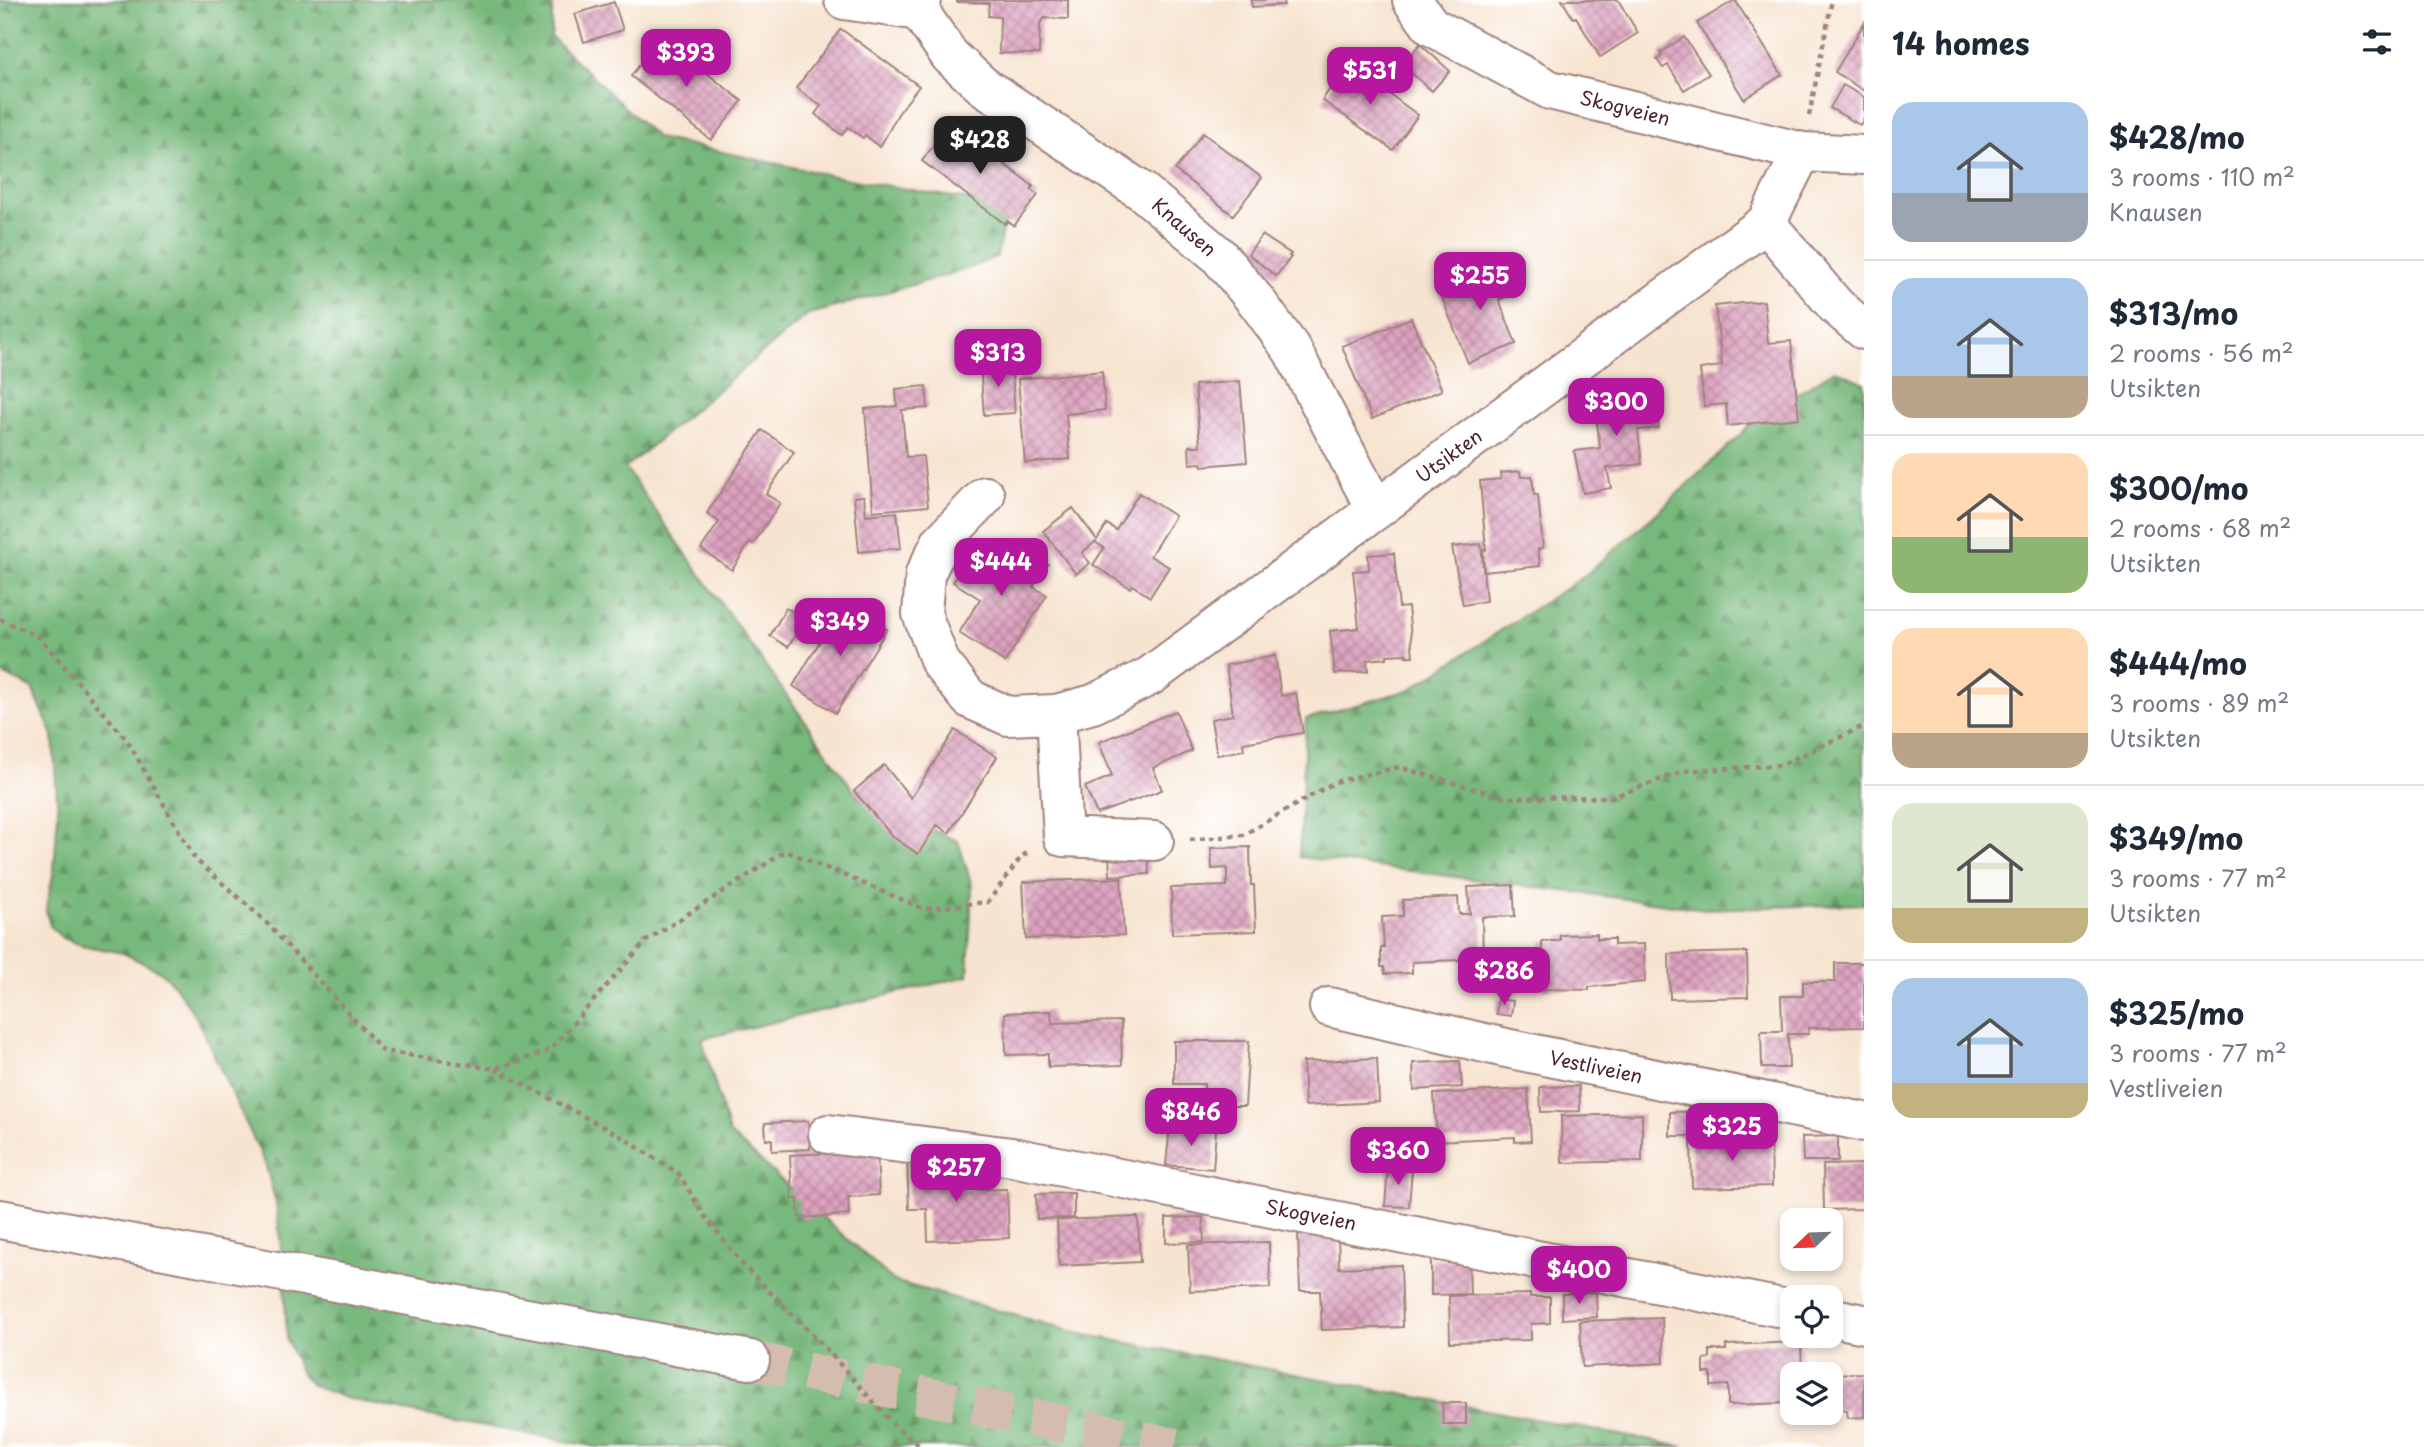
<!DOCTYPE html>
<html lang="en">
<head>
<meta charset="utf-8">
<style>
	body { margin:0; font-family:"Playpen Sans",sans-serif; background:#f6f6f7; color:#1f2937; height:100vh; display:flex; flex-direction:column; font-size:26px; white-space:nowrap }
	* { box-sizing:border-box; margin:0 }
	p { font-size:23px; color:#747a83 }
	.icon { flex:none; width:38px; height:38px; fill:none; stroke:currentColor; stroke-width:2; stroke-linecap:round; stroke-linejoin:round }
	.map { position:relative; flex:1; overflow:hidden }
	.details { display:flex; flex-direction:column; background:#fff; width:560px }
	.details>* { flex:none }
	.needle { width:46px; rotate:247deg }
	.buttons { position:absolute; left:1780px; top:1208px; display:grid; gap:14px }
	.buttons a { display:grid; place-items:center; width:63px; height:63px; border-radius:14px; background:#fff; box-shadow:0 4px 10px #0003; font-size:35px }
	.price { position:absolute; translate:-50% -60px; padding:0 16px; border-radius:14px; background:#b5179e; color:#fff; font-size:23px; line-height:46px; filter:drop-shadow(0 2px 4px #0008) }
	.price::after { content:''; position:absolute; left:50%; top:42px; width:21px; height:16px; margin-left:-10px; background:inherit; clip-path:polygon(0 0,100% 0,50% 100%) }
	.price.active { background:#222; color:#fff }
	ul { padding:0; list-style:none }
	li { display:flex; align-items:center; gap:21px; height:175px; padding:0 28px }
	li+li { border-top:2px solid #e0e1e3 }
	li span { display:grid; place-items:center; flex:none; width:196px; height:140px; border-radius:21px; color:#555 }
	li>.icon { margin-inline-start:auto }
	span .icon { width:84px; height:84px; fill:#fffc; stroke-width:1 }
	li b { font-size:30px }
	h2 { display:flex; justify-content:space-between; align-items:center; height:84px; padding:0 28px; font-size:30px }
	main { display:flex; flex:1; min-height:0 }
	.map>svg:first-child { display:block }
</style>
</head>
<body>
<main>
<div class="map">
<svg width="1864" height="1447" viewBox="0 0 1864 1447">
	<defs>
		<pattern id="forest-firs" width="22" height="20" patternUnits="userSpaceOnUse" patternTransform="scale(1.75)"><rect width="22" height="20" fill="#77b87b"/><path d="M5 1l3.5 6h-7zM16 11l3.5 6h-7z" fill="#649565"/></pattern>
		<pattern id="building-cross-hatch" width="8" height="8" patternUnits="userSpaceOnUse" patternTransform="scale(1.75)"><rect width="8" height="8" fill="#dca2be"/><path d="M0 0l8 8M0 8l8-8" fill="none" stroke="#b4839b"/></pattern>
	</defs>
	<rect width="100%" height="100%" fill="#fff"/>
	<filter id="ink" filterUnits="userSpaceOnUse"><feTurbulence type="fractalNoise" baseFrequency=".0143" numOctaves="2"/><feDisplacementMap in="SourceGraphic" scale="14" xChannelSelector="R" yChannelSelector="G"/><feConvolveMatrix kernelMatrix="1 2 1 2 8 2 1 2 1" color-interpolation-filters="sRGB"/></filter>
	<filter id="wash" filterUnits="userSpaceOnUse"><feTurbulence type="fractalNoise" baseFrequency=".00686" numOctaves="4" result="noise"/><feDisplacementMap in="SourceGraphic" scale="28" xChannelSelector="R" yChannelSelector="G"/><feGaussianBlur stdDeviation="1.57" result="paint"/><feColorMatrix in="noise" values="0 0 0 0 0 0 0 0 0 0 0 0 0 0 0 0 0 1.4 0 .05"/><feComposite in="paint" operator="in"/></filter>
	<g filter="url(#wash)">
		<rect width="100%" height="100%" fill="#f7e4d0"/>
		<g fill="url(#forest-firs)" stroke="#606c53" stroke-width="2">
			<path d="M0,0H553L551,37L657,138L848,179L1028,210L1003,225L997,256L971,268L807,315L625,468L860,799L958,841L972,886L968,976L702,1039L729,1133L894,1281L1081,1334L1684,1447H597L404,1411L345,1398L311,1385L300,1372L287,1339L283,1266L276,1203L265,1163L196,1017L175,986L160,971L123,953L81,945L62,938L50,926L46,910L54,870L58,813L53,735L32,688L0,673Z"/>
			<path d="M1835,370L1864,383V904L1705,909L1299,857L1306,719L1409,690L1583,577L1657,513L1759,417Z"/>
		</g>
		<g id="blocks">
			<g fill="url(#building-cross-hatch)">
				<path d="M957,0H1068V19L1045,18L1040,23L1039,54L999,53L1000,17L988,16L989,3L957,2Z"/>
				<path d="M1251,0H1283L1284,5L1252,7Z"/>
				<path d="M1562,0H1618L1638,33L1600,57L1576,17L1573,18Z"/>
				<path d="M1735,0L1782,75L1744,99L1697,23Z"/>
				<path d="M614,2L623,30L584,42L575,14Z"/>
				<path d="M1864,23V91L1835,72Z"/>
				<path d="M841,29L919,86L898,114L880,147L865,135L863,138L848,127L842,135L815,114L821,106L796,88Z"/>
				<path d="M661,37L742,101L711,140L631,76Z"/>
				<path d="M1684,37L1709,74L1684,90L1668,65L1663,68L1657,60L1662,56L1660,53Z"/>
				<path d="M1420,44L1450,71L1432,91L1402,65Z"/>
				<path d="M1348,64L1418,115L1393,150L1322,100Z"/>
				<path d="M1843,85L1864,97V118L1860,125L1830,108Z"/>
				<path d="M950,123L1033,186L1031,190L1038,195L1014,226L1007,221L1005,224L922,161Z"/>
				<path d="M1203,133L1262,178L1233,215L1175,170Z"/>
				<path d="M1262,235L1291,254L1289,256L1291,257L1276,276L1248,254Z"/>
				<path d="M1504,264L1515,293L1499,300L1516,344L1468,363L1438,288Z"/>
				<path d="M1764,301L1768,343L1791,341L1799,418L1728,426L1726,404L1704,406L1700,369L1722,366L1715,306Z"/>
				<path d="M1411,318L1442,390L1372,419L1342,346Z"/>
				<path d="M1011,362L1015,413L984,415L980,365Z"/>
				<path d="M1102,371L1105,410L1066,414L1070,459L1025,463L1018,379Z"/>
				<path d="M1240,381L1247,462L1202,466L1201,463L1190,464L1189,446H1200L1195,385Z"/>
				<path d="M926,386L928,408L902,410L906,457L923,456L928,506L873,511L865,409L897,406L896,389Z"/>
				<path d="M1634,394L1635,397L1655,395L1659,428L1638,430L1642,464L1607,468L1611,488L1583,493L1574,451L1600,448L1594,398Z"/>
				<path d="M762,430L794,452L766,494L780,503L753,544L750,542L732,570L701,549L719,522L707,513Z"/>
				<path d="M1520,471L1521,477L1532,476L1534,495H1538L1543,548L1538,549L1540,566L1484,572L1483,550H1486L1480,481L1501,479L1500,473Z"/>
				<path d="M1139,493L1175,516L1150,556L1169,567L1150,597L1132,585L1130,588L1093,565L1104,548L1095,542L1082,553L1090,563L1076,574L1043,531L1073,508L1097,540L1107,524L1116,530Z"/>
				<path d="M864,496L866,515L897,512L901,548L859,552L854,497Z"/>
				<path d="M1015,543L1048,564L1033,587L1047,595L1005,662L959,633L980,599L953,582L974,548L1002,565Z"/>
				<path d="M1481,544L1486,601L1463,605L1452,547Z"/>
				<path d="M1394,553L1399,608L1408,607L1413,656H1406V654L1387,655V658L1367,660L1368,671L1335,674L1330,631L1359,628L1353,571L1369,570L1368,555Z"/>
				<path d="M844,602L887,629L836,713L793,686Z"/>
				<path d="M786,608L805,619L788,647L770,636Z"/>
				<path d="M1275,656L1281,696L1296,693L1303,733L1243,743L1244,750L1217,755L1211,719L1233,715L1226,665Z"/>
				<path d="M1176,711L1192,751L1153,768L1162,790L1097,814L1085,787L1112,776L1099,742Z"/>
				<path d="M955,730L997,757L949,833L937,825L918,854L892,836L854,791L884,765L911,798Z"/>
				<path d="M1250,847L1251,885H1254L1256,931L1172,934L1171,888L1227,886V868L1212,869L1211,848Z"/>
				<path d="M1148,852L1149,874L1110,876L1109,853Z"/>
				<path d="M1121,878L1124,935L1026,939L1023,882Z"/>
				<path d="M1513,885L1515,916L1482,917L1483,959L1412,962V973L1385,974L1384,967H1381V948H1384L1382,917L1403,916V900L1458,897L1459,914H1470L1468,887Z"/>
				<path d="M1597,934V939H1614V945L1644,944L1645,982L1589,987V990L1543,989L1542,965H1538V957L1542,956V941H1560V935Z"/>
				<path d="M1747,952L1748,997L1670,999L1669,954Z"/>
				<path d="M1835,963H1864V1027L1808,1028L1809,1034H1788L1789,1068H1762L1761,1031H1782L1781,996H1803V982H1835Z"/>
				<path d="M1497,999L1513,1001L1511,1016L1496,1014Z"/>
				<path d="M1051,1011L1052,1023L1121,1021L1122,1065L1048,1067V1054L1006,1055L1005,1013Z"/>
				<path d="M1174,1041H1249L1245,1106H1204V1084H1174Z"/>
				<path d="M1377,1058L1379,1102L1305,1106L1303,1062Z"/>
				<path d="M1460,1061L1462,1087L1414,1090L1413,1063Z"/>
				<path d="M1579,1086L1580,1111L1541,1112L1540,1087Z"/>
				<path d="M1528,1089L1531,1141L1515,1142V1137L1437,1141L1434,1094Z"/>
				<path d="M1709,1111V1136H1670V1112Z"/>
				<path d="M1642,1114V1161L1562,1163L1561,1116Z"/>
				<path d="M808,1121L810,1149L772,1151V1139L766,1140L765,1123Z"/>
				<path d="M1170,1127L1216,1130L1213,1169L1166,1165Z"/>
				<path d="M1838,1136V1161H1803L1802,1137Z"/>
				<path d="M1771,1138L1772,1186L1692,1188L1691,1140Z"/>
				<path d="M877,1151L879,1195L848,1197L849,1215L799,1218L798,1199H792L790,1155Z"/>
				<path d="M953,1160L954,1184L962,1183L963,1190L1007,1189L1009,1238L928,1241L927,1209H909L907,1162Z"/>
				<path d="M1864,1164V1209L1824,1210L1823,1165Z"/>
				<path d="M1388,1167L1412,1169L1409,1207L1385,1206Z"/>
				<path d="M1074,1193V1218L1037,1219L1036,1194Z"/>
				<path d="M1138,1217L1140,1262L1059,1266L1057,1220Z"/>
				<path d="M1203,1217L1204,1242L1166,1243V1218Z"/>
				<path d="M1338,1232L1339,1268L1401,1265L1403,1327L1322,1330L1320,1291H1300L1298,1233Z"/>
				<path d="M1269,1242L1270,1288L1190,1291L1188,1245Z"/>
				<path d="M1431,1259H1469L1470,1294L1431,1295Z"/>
				<path d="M1596,1292L1597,1317L1562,1319V1294Z"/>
				<path d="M1530,1294V1297H1550V1323L1531,1324V1340L1450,1342L1449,1296Z"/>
				<path d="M1662,1318L1664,1363L1582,1367L1580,1321Z"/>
				<path d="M1801,1342L1802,1374H1792V1403L1728,1405V1385L1711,1386V1373H1704V1359L1710,1358V1350H1726V1345Z"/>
				<path d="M1864,1373V1417L1848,1418L1847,1410H1831L1830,1374Z"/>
				<path d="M1442,1403H1466V1424H1443Z"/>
			</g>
		</g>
	</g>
	<g filter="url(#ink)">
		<use href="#blocks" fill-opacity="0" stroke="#a0827e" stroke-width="2"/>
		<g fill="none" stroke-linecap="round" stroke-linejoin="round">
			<path stroke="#d4bdaf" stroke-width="38" stroke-dasharray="38 19" stroke-linecap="butt" d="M750,1360L1175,1447"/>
			<defs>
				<g id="street">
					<path d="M844,0L919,11"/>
					<path d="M922,0L919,11L950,56L983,86L1143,192L1218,255L1257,302L1292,350L1376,510"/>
					<path d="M1412,0L1431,26L1550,90L1802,152L1864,155"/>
					<path d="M1766,223L1836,306L1864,330"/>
					<path d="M985,496L941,542L925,574L922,614L940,662L970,699L1008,716L1056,714L1093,704L1150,676L1766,223L1802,152"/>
					<path d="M1056,714L1063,837L1154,841"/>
					<path d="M1329,1007L1506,1048L1864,1122"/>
					<path d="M828,1134L1012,1157L1792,1310"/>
					<path d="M1830,1317L1864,1324"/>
				</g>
				<path id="primary" d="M0,1219L750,1360"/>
			</defs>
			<use href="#street" stroke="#a0827e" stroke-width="42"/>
			<use href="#primary" stroke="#a0827e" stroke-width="42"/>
			<g stroke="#a0827e" stroke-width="4.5" stroke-dasharray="5 5" stroke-linecap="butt">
				<path d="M1809,116L1832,0"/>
				<path d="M0,619L40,638L127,740L195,859L264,920L383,1051L495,1069L550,1050L646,941L786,851L924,909L988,902L1022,856L1029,852"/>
				<path d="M1190,840L1243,835L1335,782L1399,767L1506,798L1612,797L1684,771L1781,765L1864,726"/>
				<path d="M495,1069L622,1137L679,1174L703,1214L743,1265L820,1342L895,1426L921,1447"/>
			</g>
			<use href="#street" stroke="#fff" stroke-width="38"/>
			<use href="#primary" stroke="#fff" stroke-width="38"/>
		</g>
	</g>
	<g text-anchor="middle" stroke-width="7" stroke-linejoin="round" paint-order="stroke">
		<g font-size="19" fill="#4a1f2b" stroke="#fff">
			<text transform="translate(1625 108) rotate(14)" y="7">Skogveien</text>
			<text transform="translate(1184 227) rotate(41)" y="7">Knausen</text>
			<text transform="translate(1449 456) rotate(-36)" y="7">Utsikten</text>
			<text transform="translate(1596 1067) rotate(12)" y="7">Vestliveien</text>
			<text transform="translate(1311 1215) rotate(11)" y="7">Skogveien</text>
		</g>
	</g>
</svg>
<div class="buttons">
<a><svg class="needle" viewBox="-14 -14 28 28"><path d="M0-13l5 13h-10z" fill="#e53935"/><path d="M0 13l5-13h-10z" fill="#747a83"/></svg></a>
<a><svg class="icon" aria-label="locate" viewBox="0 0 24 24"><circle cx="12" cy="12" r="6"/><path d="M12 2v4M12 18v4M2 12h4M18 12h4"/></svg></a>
<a><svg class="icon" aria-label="layers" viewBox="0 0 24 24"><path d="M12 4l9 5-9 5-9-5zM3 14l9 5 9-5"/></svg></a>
</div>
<b class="price" style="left:686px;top:89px">$393</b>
<b class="price" style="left:1370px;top:107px">$531</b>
<b class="price active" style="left:980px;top:176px">$428</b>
<b class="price" style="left:1480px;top:312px">$255</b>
<b class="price" style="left:998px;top:389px">$313</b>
<b class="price" style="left:1616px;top:438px">$300</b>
<b class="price" style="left:1001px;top:598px">$444</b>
<b class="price" style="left:840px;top:658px">$349</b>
<b class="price" style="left:1504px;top:1007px">$286</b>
<b class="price" style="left:1191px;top:1148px">$846</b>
<b class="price" style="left:1732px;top:1163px">$325</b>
<b class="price" style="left:1398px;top:1187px">$360</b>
<b class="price" style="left:956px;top:1204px">$257</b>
<b class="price" style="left:1579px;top:1306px">$400</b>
</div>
<section class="details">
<h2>14 homes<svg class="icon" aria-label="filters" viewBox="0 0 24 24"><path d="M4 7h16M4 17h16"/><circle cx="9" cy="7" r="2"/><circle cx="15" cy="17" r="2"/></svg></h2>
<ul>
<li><span style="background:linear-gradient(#a9c7e8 65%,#9aa5b1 0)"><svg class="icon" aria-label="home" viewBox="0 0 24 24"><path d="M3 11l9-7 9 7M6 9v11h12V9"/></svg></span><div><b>$428/mo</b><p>3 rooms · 110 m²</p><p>Knausen</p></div></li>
<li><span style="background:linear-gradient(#a9c7e8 70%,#b9a48a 0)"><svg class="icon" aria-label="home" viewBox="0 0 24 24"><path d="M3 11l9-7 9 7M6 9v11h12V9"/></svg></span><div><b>$313/mo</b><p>2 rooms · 56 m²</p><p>Utsikten</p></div></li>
<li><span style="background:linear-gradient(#ffd9b3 60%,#8fb573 0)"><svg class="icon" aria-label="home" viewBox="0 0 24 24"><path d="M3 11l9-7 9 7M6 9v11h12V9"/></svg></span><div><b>$300/mo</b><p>2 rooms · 68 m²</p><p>Utsikten</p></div></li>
<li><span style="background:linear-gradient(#ffd9b3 75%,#b9a48a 0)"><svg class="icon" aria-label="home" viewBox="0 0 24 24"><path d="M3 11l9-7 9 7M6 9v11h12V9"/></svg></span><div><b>$444/mo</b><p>3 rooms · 89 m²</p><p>Utsikten</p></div></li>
<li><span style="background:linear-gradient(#dfe7d0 75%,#c2b280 0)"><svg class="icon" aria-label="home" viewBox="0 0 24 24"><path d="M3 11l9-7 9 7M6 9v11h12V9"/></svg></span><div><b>$349/mo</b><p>3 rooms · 77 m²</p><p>Utsikten</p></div></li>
<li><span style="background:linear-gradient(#a9c7e8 75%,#c2b280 0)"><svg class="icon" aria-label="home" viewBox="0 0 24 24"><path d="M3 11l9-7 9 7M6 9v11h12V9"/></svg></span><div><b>$325/mo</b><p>3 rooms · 77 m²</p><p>Vestliveien</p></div></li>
</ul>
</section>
</main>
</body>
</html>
